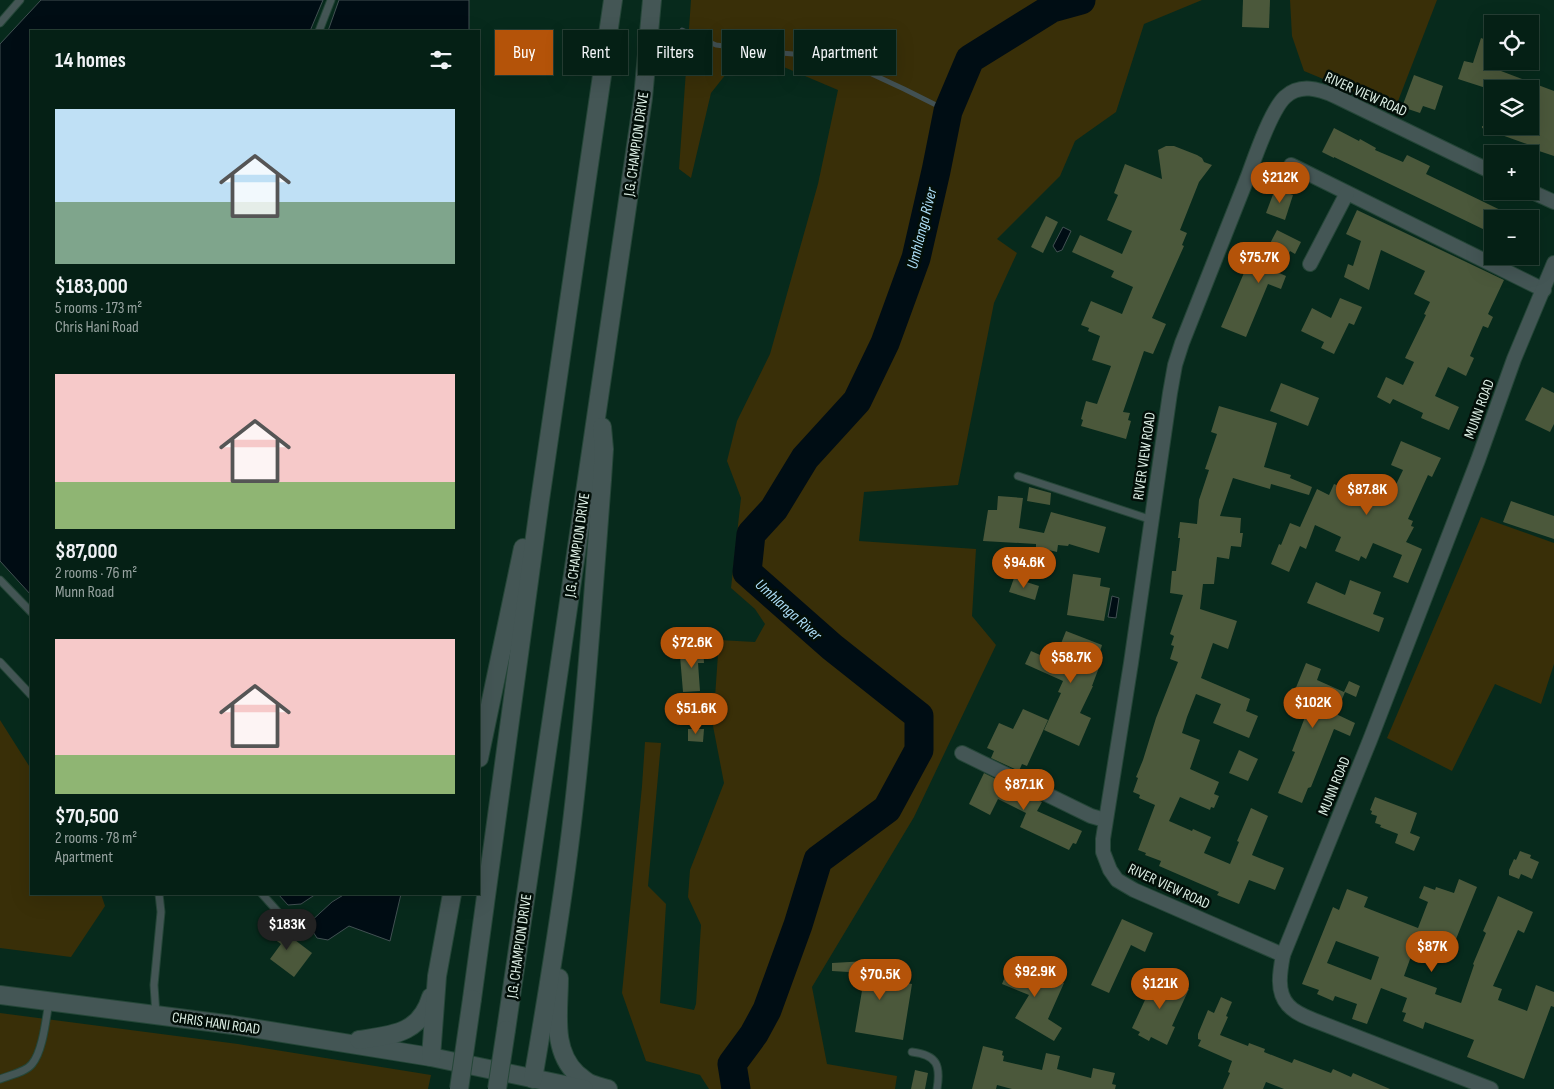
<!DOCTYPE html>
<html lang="en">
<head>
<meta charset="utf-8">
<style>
	body { margin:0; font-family:"Sofia Sans Condensed",sans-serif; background:#0e281e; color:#f1f3f6; height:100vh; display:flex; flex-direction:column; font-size:19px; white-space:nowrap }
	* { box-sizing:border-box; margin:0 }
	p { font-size:16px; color:#97a3a0 }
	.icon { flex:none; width:28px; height:28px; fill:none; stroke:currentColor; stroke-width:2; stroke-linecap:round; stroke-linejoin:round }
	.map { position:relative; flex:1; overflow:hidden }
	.details { position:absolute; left:30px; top:30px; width:450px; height:865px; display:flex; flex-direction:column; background:#052015; border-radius:0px; box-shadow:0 5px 20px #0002,0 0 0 1px #263e34 }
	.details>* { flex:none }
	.guide { position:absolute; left:495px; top:30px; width:475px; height:45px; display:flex; gap:10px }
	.controls { position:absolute; left:1484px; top:15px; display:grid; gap:10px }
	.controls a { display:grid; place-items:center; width:55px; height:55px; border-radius:0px; background:#052015; box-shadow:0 5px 20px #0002,0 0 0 1px #263e34; font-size:25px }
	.price { position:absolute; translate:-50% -42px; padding:0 11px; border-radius:18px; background:#b45309; color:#fff; font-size:16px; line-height:32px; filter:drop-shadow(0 1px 2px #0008) }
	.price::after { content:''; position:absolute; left:50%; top:30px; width:15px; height:11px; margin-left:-8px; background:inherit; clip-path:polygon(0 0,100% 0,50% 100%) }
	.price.on { background:#222; color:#fff }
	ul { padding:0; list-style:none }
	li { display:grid; align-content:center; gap:10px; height:265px; padding:0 25px }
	li span { display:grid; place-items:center; height:155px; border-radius:0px; color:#555 }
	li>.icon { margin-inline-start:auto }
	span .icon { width:90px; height:90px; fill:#fffc; stroke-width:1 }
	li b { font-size:21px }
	h2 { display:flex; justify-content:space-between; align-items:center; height:60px; padding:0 25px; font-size:21px }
	.chip { padding:0 18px; border-radius:0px; background:#052015; box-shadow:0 5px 20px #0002,0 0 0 1px #263e34; font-size:18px; line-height:45px }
	.chip.on { background:#b45309; color:#fff }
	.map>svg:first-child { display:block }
</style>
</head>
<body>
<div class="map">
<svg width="1554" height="1089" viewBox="0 0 1554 1089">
	<rect width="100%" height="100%" fill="#072a1c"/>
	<g fill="#392f08">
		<path d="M691,0H1202L1144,24L1116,112L1075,141L1060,176L997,239L1017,253L994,303L958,485L864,492L859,541L976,549L972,616L996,645L914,817L812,987L827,1064L897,1076L895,1089H709L700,1075L646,1061L622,993L642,786L645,742L661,743L648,886L666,904L660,1003L694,1010L696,1004L701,925L688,897L690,870L724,783L713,726L719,640L755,642L765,624L755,609L731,588L741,498L727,461L737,421L770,354L818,184L838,90L779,65L730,69L711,93L691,178L679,169Z"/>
		<path d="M1290,0H1437L1395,109L1304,71L1292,36Z"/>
		<path d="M1481,517L1554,543V664L1541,704L1495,684L1452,771L1387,738Z"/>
		<path d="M0,720L31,769V894H101L105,906L71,957L0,948Z"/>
		<path d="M0,1013L238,1044L431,1075L428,1089H0Z"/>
	</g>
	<g fill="#000d14" stroke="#425153">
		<path d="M41,0H323L310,31H31V595L0,561V44Z"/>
		<path d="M339,0H469V31H328Z"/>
		<path d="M1063,227L1071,231L1062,250L1057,252L1053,246Z"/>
		<path d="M1112,596L1119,598L1116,618L1108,617Z"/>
		<path d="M278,894H316L301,904L288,905Z"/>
		<path d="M345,894H401L390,941L349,926L328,940L317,938L308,924L332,902Z"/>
	</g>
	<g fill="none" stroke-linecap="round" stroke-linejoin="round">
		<g stroke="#425153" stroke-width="5">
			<path d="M1052,8L1056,0"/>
			<path d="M682,30L716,45L781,53L818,56L861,69L904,89L948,111"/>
		</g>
		<path stroke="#000d14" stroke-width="29" d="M736,1089L732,1064L754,1034L767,1010L798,925L818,860L887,809L919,750V716L832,647L747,572L751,534L774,509L805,458L857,401L885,343L916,258L936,171L948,111L970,59L1052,8L1081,0"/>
	</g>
	<g fill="#4b583b" fill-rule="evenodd">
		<path d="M1243,0H1270L1269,28L1242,27Z"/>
		<path d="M1481,38L1492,42V61H1504L1501,71L1554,91V156L1530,148V146L1527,144L1482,128V126H1530V89H1489L1458,79L1464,61L1473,63Z"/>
		<path d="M1414,75L1443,86L1435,110L1423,106L1420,113L1402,107Z"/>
		<path d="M1334,128L1359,141L1360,139L1376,148L1375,150L1403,162L1407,155L1430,166L1426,174L1519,219H1492V229L1489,227L1487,231L1334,157V158L1322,152Z"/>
		<path d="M1166,146H1174L1197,155L1202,158L1204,162L1212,165L1199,182L1180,230L1187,233L1182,245L1184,246L1152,318L1166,324L1153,354L1144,351L1123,412L1130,413L1128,420L1131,421L1126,439L1081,426L1083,420L1081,419L1086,401L1097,404L1111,366L1092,360L1100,336L1088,331L1089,328L1081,325L1091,301L1122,314L1133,287L1111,277L1114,271L1072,252L1080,235L1122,254L1132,231L1107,220L1118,195L1114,193L1125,164L1162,179L1158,150Z"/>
		<path d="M1275,189L1293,195L1285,220L1266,213Z"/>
		<path d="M1357,210L1504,280L1488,314L1493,317L1488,328L1483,326L1470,356L1474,358L1466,376L1448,367L1435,396L1459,407L1449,430L1421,418L1423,413L1393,399L1390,404L1377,397L1386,377L1403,385L1414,362L1405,358L1426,315L1424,314L1430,302L1414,294L1425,271L1381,250L1369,290L1344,277L1348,264L1353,266L1361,241L1346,234Z"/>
		<path d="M1046,216L1058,222L1043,253L1031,247Z"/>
		<path d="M1277,230L1301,242L1295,254L1290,251L1279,273L1286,276L1281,289L1268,284L1246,337L1221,327L1249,261L1259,265Z"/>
		<path d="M1340,298L1362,307L1354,325L1349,323L1334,354L1321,348L1324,342L1301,331L1312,308L1331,318Z"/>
		<path d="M1281,383L1319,398L1308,426L1270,411Z"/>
		<path d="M1542,387L1554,393V424L1550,432L1525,420Z"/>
		<path d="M1219,406L1277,423L1264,467L1291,475L1290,478L1312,487L1309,495L1271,484L1270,489L1233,478L1220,516L1241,518L1240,533H1243L1241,547L1231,546L1229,559L1217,557L1214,584H1203L1200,609L1237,621L1228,649L1213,643L1201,678L1250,699L1246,711L1258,716L1249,738L1213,723L1221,704L1196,694L1187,717L1182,733L1200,740L1190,769L1219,782L1214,794L1219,796L1214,808L1211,807L1210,810L1180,797L1169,821L1192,831L1193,829L1211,837L1204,853L1230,864L1239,842L1237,841L1251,808L1268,816L1252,855L1284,868L1275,890L1249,880L1239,904L1217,895L1219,892L1159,866L1161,861L1145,855L1146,853L1138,850L1155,805L1139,798L1140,795L1133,792L1138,778L1136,777L1143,760L1156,718L1178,662L1170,659L1174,646L1171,645L1174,636L1170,634L1183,595L1170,593L1172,571H1176L1180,538H1178L1180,522L1197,524L1199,500L1209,470L1205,469L1217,434L1211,432Z"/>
		<path d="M1401,441L1441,458L1432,477L1428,475L1408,519L1413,521L1411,526L1414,527L1406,542L1422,549L1408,583L1393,577L1402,555L1373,543L1366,559L1361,556L1359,561L1335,551L1341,537L1315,525L1306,549L1300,546L1289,572L1271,564L1279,544L1281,545L1290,523L1300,527L1317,489L1329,495L1334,484L1354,492L1357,486L1389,499L1403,470L1391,465Z"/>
		<path d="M1029,487L1051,493L1050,505L1027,501Z"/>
		<path d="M998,496L1023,498L1019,528L1044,533L1051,512L1106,527L1099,553L1069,544L1068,546L1058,545L1057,552L1036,547V544L983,541L988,510H997Z"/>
		<path d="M1511,501L1554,516V539L1503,522Z"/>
		<path d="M1073,574L1101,578L1100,586L1110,588L1104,621L1067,615Z"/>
		<path d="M1014,578L1039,586L1035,600L1009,592Z"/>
		<path d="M1350,580L1381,592L1373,614L1384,618L1379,632L1307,603L1316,582L1345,595Z"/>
		<path d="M1066,631L1102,645L1099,655L1103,657L1092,686H1093L1080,713L1091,718L1079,746L1044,730L1061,693L1058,692L1063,681L1025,664L1031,651L1054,661Z"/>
		<path d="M703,646L704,663H698L700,691L683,692L680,656H688V647Z"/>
		<path d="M1306,663L1321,669L1317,680L1344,692L1349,681L1360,686L1356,697L1345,692L1336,714L1355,723L1350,736L1334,729L1311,787L1308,788L1302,803L1278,793L1295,752L1292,751L1305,717L1290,711L1293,704L1286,701L1292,688L1295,690Z"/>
		<path d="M1023,709L1048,720L1027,766L1022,764L1019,771L991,758L994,751L987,748L999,723L1013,729Z"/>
		<path d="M688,729H704L703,742L688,741Z"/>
		<path d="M1239,750L1258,759L1248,781L1229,773Z"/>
		<path d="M984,773L1042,802L1037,811L1082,831L1076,844L1073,843L1069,850L1020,827L1026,813L998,799L990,815L969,804Z"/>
		<path d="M1375,797L1417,813L1410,833L1420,837L1414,851L1395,843L1398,834L1380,827L1381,825L1375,823L1377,816L1371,814L1372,811L1370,810Z"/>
		<path d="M1520,851L1531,855L1530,858L1539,862L1532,879L1521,874L1519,879L1509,875V870L1514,859L1516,860Z"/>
		<path d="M1459,879L1477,887L1448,959L1435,954L1434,956L1414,948L1404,976L1437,988L1435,994L1461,1003L1474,965L1473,964L1486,933L1483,931L1498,896L1533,912L1524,933L1518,930L1493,986L1502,989L1498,1000L1527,1011L1536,985L1554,992V1007L1551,1006L1524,1079L1467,1057L1474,1040L1425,1022L1423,1029L1403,1021L1406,1013L1402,1012L1407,998L1381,988L1367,1024L1352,1019L1357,1004L1335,996L1333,1001L1317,994L1319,990L1302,984L1333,907L1339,910L1347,889L1368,897L1364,907L1418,928L1428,902L1419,898L1424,886L1435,890L1436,887L1454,893ZM1336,941L1379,957L1371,980L1327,963Z"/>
		<path d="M1122,919L1153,933L1145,952L1131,945L1109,993L1091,985Z"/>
		<path d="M270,921L312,953L294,977L270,959L281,944L263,931Z"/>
		<path d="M1012,960L1064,983L1048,1019L1062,1028L1054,1041L1015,1018L1029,995L1002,984Z"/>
		<path d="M867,961V964L890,967L888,980L912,984L903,1040L855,1032L865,973L832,971V963Z"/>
		<path d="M1157,974L1189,989L1172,1026L1175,1027L1167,1045L1151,1037L1149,1041L1138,1035L1140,1032L1132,1028Z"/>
		<path d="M1221,997L1232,1002L1226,1016L1228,1017L1220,1035L1248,1046L1249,1043L1265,1049L1264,1052L1292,1063L1294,1059L1331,1073L1333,1069L1351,1077L1353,1073L1390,1089H1284L1266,1082L1263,1089H1223L1230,1073L1228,1072L1232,1061L1198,1046L1201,1040L1198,1039V1034L1208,1010L1214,1013Z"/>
		<path d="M983,1046L1003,1051L1002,1055L1004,1056L1003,1061L1042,1070L1046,1053L1060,1056L1057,1069L1091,1078L1093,1068L1115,1073L1112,1084L1116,1085L1115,1089H1012L997,1085L996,1089H972Z"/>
		<path d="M915,1070L928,1073L925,1089H911Z"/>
	</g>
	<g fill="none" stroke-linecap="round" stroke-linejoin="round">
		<defs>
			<g id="service">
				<path d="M0,23L20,0"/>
				<path d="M319,31L331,0"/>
				<path d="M1018,476L1152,520"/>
				<path d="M0,580L31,612"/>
				<path d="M0,662L31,695"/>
				<path d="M262,894L279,913"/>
				<path d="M156,1015L154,985L161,912L159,894"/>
				<path d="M912,1052C937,1055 941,1065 937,1089"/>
				<path d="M0,1079C10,1075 26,1072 32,1064C43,1051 46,1018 49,1002"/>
			</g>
			<g id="minor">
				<path d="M1291,165L1544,290"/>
				<path d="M1530,191L1554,202"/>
				<path d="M1310,264L1347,193"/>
				<path d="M962,753L1091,816L1105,820"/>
				<path d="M1283,955L1134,890L1117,880L1110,870L1103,852V839L1131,663L1170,393L1175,365L1182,343C1204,287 1226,232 1248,176C1255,157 1271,110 1285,97C1300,83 1319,89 1335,96L1492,172"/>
				<path d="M1491,1089L1316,1021C1306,1017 1295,1013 1288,1005C1276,992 1280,971 1283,955L1370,740L1478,460L1514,359L1554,263"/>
			</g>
			<g id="tertiary">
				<path d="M479,758L523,548"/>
				<path d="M559,978C559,1011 551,1050 577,1074C581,1077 585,1081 589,1083C595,1086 602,1087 608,1089"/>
				<path d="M0,995L233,1025L431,1057L584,1089"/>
				<path d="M472,999L540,500L613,0"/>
				<path d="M506,1030L643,98L652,0"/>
				<path d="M359,1040C392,1035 420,1034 431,997"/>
				<path d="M431,1057L437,976L452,894"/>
				<path d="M533,1079C547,997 561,914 571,831C585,715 593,597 602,480L604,449L602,427"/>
			</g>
		</defs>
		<use href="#service" stroke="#254638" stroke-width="9"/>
		<use href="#minor" stroke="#254638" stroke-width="16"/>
		<use href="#tertiary" stroke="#254638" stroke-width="20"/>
		<use href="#service" stroke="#445655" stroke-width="7"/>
		<use href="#minor" stroke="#445655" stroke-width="14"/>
		<use href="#tertiary" stroke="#445655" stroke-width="18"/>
		<defs>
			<g id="tertiary-bridge">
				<path d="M459,1089L472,999"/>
				<path d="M497,1089L506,1030"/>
			</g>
		</defs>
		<use href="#tertiary-bridge" stroke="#254638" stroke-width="20" stroke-linecap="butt"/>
		<use href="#tertiary-bridge" stroke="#445655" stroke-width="18"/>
	</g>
	<g text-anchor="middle" stroke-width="5" stroke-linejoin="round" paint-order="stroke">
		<g font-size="15" fill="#ddefe5" stroke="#030f09">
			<text transform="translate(1366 94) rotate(24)" y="5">RIVER VIEW ROAD</text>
			<text transform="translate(636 144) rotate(-82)" y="5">J.G. CHAMPION DRIVE</text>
			<text transform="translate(1479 409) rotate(-70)" y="5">MUNN ROAD</text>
			<text transform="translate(1144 456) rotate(-82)" y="5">RIVER VIEW ROAD</text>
			<text transform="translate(577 545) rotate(-82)" y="5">J.G. CHAMPION DRIVE</text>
			<text transform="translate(1334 786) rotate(-68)" y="5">MUNN ROAD</text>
			<text transform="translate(1169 886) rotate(25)" y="5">RIVER VIEW ROAD</text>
			<text transform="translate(519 946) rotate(-82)" y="5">J.G. CHAMPION DRIVE</text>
			<text transform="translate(216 1023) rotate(8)" y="5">CHRIS HANI ROAD</text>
		</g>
		<g font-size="16" font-style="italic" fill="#addef7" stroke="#030f09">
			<text transform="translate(921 228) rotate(-76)" y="6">Umhlanga River</text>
			<text transform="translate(789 609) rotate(42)" y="6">Umhlanga River</text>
		</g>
	</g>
</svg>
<div class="controls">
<a><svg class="icon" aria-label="locate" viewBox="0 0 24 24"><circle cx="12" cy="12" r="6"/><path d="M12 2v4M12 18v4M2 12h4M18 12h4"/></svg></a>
<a><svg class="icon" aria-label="layers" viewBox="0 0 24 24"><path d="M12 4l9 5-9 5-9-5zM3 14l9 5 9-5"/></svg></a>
<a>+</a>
<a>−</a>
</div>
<b class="price" style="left:1280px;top:204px">$212K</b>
<b class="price" style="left:1259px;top:284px">$75.7K</b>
<b class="price" style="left:1367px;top:516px">$87.8K</b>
<b class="price" style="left:1024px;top:589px">$94.6K</b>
<b class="price" style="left:692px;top:669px">$72.6K</b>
<b class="price" style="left:1071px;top:684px">$58.7K</b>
<b class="price" style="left:1313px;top:729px">$102K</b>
<b class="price" style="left:696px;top:735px">$51.6K</b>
<b class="price" style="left:1024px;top:811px">$87.1K</b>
<b class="price on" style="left:287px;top:951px">$183K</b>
<b class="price" style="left:1432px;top:973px">$87K</b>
<b class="price" style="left:1035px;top:998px">$92.9K</b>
<b class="price" style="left:880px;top:1001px">$70.5K</b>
<b class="price" style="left:1160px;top:1010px">$121K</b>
<div class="guide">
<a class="chip on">Buy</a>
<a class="chip">Rent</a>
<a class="chip">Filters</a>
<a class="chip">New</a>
<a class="chip">Apartment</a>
</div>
<section class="details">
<h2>14 homes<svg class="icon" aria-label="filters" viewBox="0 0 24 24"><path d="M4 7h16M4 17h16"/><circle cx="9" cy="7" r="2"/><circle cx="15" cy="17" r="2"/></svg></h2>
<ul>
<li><span style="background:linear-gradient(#bfe0f5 60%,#7fa58c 0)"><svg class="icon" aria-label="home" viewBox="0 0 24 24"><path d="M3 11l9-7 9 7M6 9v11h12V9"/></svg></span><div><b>$183,000</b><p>5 rooms · 173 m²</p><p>Chris Hani Road</p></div></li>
<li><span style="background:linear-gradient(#f6c9c9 70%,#8fb573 0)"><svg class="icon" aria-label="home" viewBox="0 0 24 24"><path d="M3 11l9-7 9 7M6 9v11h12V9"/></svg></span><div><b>$87,000</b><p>2 rooms · 76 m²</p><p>Munn Road</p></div></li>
<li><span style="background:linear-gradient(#f6c9c9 75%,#8fb573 0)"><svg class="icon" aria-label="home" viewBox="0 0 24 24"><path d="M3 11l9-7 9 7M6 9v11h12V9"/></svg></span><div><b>$70,500</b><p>2 rooms · 78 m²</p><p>Apartment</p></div></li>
</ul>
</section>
</div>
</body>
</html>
